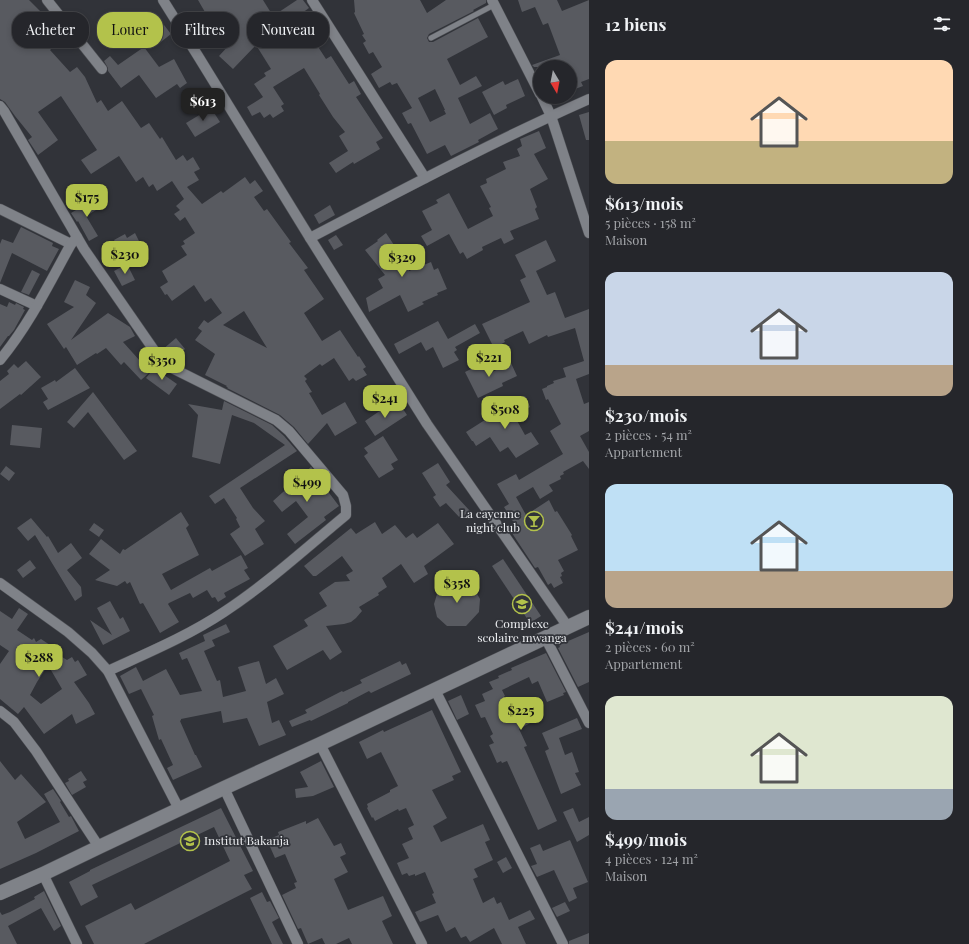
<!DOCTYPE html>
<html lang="fr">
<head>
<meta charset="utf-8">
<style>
	body { margin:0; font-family:"Playfair Display",serif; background:#2d2e33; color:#f1f3f6; height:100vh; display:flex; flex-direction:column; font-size:15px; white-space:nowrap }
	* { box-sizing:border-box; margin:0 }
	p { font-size:13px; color:#a3a5a9 }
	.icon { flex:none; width:22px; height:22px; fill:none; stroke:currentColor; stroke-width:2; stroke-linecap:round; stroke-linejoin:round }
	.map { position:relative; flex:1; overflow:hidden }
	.side { display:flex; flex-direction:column; background:#25262b; width:380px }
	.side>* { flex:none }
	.hud { position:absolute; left:12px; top:12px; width:380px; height:36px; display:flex; gap:8px }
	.needle { width:26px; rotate:170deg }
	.buttons { position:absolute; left:533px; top:60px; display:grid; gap:8px }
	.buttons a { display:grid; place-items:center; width:44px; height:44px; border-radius:50%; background:#25262b; box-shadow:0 2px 6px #0003,0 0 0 1px #424347; font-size:20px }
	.price { position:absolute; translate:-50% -34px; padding:0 9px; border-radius:8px; background:#b3c24b; color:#111; font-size:13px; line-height:26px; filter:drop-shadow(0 1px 2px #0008) }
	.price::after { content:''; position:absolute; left:50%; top:24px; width:12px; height:9px; margin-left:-6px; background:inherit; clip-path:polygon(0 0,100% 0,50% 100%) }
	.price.on { background:#222; color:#fff }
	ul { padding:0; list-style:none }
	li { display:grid; align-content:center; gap:8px; height:212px; padding:0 16px }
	li span { display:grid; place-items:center; height:124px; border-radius:12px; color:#555 }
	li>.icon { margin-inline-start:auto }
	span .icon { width:72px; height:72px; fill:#fffc; stroke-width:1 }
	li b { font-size:17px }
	h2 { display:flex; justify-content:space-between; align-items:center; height:48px; padding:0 16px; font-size:17px }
	.pill { padding:0 14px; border-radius:16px; background:#25262b; box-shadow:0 2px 6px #0003,0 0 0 1px #424347; font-size:14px; line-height:36px }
	.pill.on { background:#b3c24b; color:#111 }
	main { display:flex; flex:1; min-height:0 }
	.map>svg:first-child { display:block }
</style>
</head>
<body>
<main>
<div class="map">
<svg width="589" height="944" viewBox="0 0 589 944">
	<rect width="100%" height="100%" fill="#313339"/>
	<g fill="#585a60" fill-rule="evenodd">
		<path d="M0,0H29L50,21L51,20L66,36L50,50L70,72L77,67L85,77L97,103L101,100L108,111L122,101L141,128L149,123L160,139L162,137L176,160L183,155L187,161L193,157L200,169L194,172L199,180L187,187L202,204L221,191L223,193L245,177L250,184L255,180L263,191L254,197L264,211L267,209L291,242L289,243L308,268L304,270L324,299L304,313L322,341L340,330L358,357L359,356L366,367L363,369L367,375L356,381L353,378L349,381L334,358L322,366L320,364L304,376L307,379L305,381L312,392L309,393L322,415L345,402L357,423L335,436L327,423L308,444L294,427L280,415L227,388L228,387H226L227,386L205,375L215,354L195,340L202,331L198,328L204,320L208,323L222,313L211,298L205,302L194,285L172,301L167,294L165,295L160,287L168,282L162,271L187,255L181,246L185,244L183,241L195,233L185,217L180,221L174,214L180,210L176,206L184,199L172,181L157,191L153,184L149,187L143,177L136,182L119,156L91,174L81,160L97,150L61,96L38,112L58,140L38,155L28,140L32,137L15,116L5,102L0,99ZM244,311L267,348L223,325Z"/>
		<path d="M198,0H263L273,16L297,0H303L309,8L295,18L309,41L313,39L326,59L331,56L349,84L354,81L361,94L356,97L383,138L376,142L380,149L354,164L353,162L336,173L329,163L348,151L339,136L345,132L333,117L319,95L320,94L304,68L273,87L284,104L281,106L284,111L273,118L270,114L264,118L260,112L252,116L247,107L263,97L254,84L266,76L264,73L271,69L256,45L233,69L219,56L230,44L217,23L213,26Z"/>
		<path d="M354,0H420L427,13L446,0H486V3L473,10L474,11L429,34L427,38L429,42H433L478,18L488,37L447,59L460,85L476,76L482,86L458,98L470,124L490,113L498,129L478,140L479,142L451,156L445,145L427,154L411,123L408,124L402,113L412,108L397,83L392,85L390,82L379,88L371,74L382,67L373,52L369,54L363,43L366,41L362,35L364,34L354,13L355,12ZM435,89L445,110H444L446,114L430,122L418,98Z"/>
		<path d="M518,0H557L562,11L589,0V79L581,82L583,86L570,91V67H534L532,65L560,55L548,23L543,25L535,7L522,12Z"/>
		<path d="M164,25L171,34L157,45L150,35Z"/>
		<path d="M144,47L159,67L174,59L187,83L180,88L177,84L156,98L139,75L121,88L108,71V68L104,61L110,56L118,65Z"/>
		<path d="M518,79L525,96L506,105L507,108L494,115L482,92L503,81L505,85Z"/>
		<path d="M211,108L220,122L195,137L186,123Z"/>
		<path d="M589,112V140H586L579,115Z"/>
		<path d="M539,131L546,148L534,154L548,179L530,189L537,207L535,209L539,219L510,231L514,239L504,244L501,238L482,247L483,250L467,259L463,252L460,254L449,234L427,246L421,236L432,230L422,211L438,203L436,200L449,193L468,229L493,216L489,208L491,207L480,186L487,183L486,179L506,169L503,162L520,156L517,149L522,146L520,139Z"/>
		<path d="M96,198L101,207L86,216L98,236L89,241L78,221L77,222L71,213Z"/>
		<path d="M330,205L335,215L319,224L314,215Z"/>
		<path d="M21,227L53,243L52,246L59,249L47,271L12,253L0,283V244L2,239L13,243Z"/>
		<path d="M135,233L141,245L122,255L114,240L125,234L127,238Z"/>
		<path d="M386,233L398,251L400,250L406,259H409V271L431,262L434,270L438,268L447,289L437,293L438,295L422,302L424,304L408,312L400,295L369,312L366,298L383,288L378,279L385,275L365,250L378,241L377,240Z"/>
		<path d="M336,235L343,245L334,250L328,240Z"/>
		<path d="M546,240L556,261L536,271L547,295L555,292L565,318L589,309V374L576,379L584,404L589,402V431L580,436L589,452V469L583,461L563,472L564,474L560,476L561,479L549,485L553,491L540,499L533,487L516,497L526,515L549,500L555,512L557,511L572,535L571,536L578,550L558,560L564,571L561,573L562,576L560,577L563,583L554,588L551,583L548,585L538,567L535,568L508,527L514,523L504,507L509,504L497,484L516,474L519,480L563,454L550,431L561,424L548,399L546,400L542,389L547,387V386L554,383L553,381L566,377L563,368L584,361L575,328L548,337L547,335L529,344L523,331L504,340L505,342L494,348L482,324L530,302L520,280L526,277L515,255Z"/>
		<path d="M127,264L135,280L122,286L114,271Z"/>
		<path d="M32,270L40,274L29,295L21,292Z"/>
		<path d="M75,280L90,287L86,295L96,303L71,340L108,313L130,327L135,336L123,342L150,372L141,380L124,362L121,365L106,348L97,354L96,353L77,365L66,347L64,349L47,324L74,307L64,302Z"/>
		<path d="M9,302L15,305L16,303L24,307L23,309L25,310L14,330L9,336H8L0,347V304L7,307Z"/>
		<path d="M438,321L448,339L475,324L480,333L455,347L457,350L454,352L459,360L443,368L433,347L426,351L421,342L399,354L394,344Z"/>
		<path d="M176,338L185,349L172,360L162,350Z"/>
		<path d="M26,361L41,377L21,395L20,394L0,409V381L9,374L7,371L14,364L18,368Z"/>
		<path d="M487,361L492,372L511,363L517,376L502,383L503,386L478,398L465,372Z"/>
		<path d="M75,368L90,388L48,410L43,402L48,399L41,388L55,380L56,382Z"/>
		<path d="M154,368L177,384L169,395L146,378Z"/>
		<path d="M93,392L137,451L124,460L88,412L74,428L67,422Z"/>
		<path d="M525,396L530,407L517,414L518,415L515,417L525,435L531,432L539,444L516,458L508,447L500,452L490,437L476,446L473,441H472L466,432L488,418L487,417L494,413V411Z"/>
		<path d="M224,401L272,425L284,436L297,451L240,488L253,508L265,521L255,529L264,544L245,556L230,534L240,527L236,519L237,518L224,498L215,504L209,496L285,445L254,423L232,415L220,464L192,457L198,415L188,404L222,410Z"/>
		<path d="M399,403L407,415L375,436L365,421L384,408L386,411Z"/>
		<path d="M12,425L42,428L40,448L10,445Z"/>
		<path d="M383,436L398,460L391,464L394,469L379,478L364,456L368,453L364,448Z"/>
		<path d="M438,463L450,482L446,485L470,511L461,519L446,503L440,507L433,497L436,495L422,473Z"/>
		<path d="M6,466L15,473L9,481L0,474Z"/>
		<path d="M311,467L319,476L317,477L339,506L324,517L326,520L295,544L287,534L308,517L296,501L282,512L273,501Z"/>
		<path d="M181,512L189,525L186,528L199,555L162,574L171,590L210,568L212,571L241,555L248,568L244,570L250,579L224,593L226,597L218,602L215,597L212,598L207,590L193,598L190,593L169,603L168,604L179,622L160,633L143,603L140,604L130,582L127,584L125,581L117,586L95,580L110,570L89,554L101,539L120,554L123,549L125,550Z"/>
		<path d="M31,518L47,537L48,536L58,553L71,543L82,558L67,570L81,587L82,596L75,601L35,535L28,541L17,528Z"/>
		<path d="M375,522L382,534L395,525L406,538L413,533L417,538L438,523L454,544L424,566L428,574L414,583L401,564L382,578L387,587L378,593L379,595L359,607L362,611L356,618L351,622L344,624L326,626L342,652L330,660L323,650L287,670L273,646L308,626L304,620L327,606L319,593L323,590L335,582L350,581L346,575L353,571L342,556L316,576H313L304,566L351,528L356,534Z"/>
		<path d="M94,523L104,530L99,537L89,530Z"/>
		<path d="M503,559L541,616L530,623L492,566Z"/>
		<path d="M30,560L36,568L23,578L17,570Z"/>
		<path d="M461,582L473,587L480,599L479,612L466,626H447L437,617L434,604L438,591L448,583Z"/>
		<path d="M110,601L120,619L123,617L130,631L103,645L90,620L112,635L97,608Z"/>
		<path d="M19,608L28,614L17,630L32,640L34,638L36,642L41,639L53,647L51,649L54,651L52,653L60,649L57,654L67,660L72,657L75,662L78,660L87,675L74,682L89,703L95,714L76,724L72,714L44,734L24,707L18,714L0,699V664L9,651L0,645V611L12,619ZM48,665L62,689L41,704L30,695L37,682Z"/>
		<path d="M226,624L230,632L212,640L215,646L204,651L217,681L220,680L223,697L246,691L238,667L259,661L266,684L276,678L284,694L267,702L272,723L279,720L286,735L259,746L247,718L223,723L221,711L181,719V720L180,721L195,755H196L202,767L173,780L167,768L173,765L161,739L159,740L152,716L154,715L141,689L129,694L120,676L136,667L143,681L166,669L180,695L202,691L187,658L182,660L179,653L205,641L203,635Z"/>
		<path d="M589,632V682L578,687L558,648L560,647L559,645Z"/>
		<path d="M546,653L566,692L563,693L564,695L547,702L538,681L532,684L529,677L502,690L505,696H504L513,715L528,708L534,721L519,729L527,746L524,747L557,821L538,830L507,761L502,763L501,761L497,763L489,745L494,743L490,736L493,734L485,717L481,718L475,705L485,701L482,694L493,689L489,682L499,678L498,676L512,670L511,668Z"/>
		<path d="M400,661L402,665L406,663L411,674L371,693L369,691L348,702V703L311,721L310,720L292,727L289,721L307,713L305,710L342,691L343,692L362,683L360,680Z"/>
		<path d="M461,695L469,714L457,720L448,701Z"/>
		<path d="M432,710L461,772L452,776L454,780L432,790L447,818L433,826L441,842L483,824L490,840L485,842L493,860L474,869L478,877L473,879L483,903L494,897L497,904L501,902L509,920L530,910L535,919L518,927L526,944H502L494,928L470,942L466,936L461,938L455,927L446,932L438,915L420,922L415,912L436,903L432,894L434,893L425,872L415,876V874L409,876L407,873L402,875L397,863L409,858L402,844L413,839L408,828L414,825L406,808L399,811L398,809L375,821L373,817L372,818L367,808L368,807L367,804L390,792V790L398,786L381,752L367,759L359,742L383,730L384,732Z"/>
		<path d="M577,718L582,729L559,738L565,755L572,752L579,772L575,773L581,785L561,794L545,751L549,749L542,733Z"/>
		<path d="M0,761L15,780L21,774L46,802L17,822L25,839L60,822L44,794L53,789L61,801L60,802L69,817L71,816L79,831L36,853L0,869Z"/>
		<path d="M321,761L334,787L313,796L296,798L295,789L308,787L300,772Z"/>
		<path d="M81,771L87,780L83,782L86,787L72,795L65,783L69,781L68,779Z"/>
		<path d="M221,808L253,871L244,875L252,889L144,944H94L85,926L131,903L135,910L230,861L214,827L92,885L98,897L81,906L69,882L90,871V870Z"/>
		<path d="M573,808L579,822L589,817V835L577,842L563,812Z"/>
		<path d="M318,818L334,846L341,843L346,854L340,857L348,872L334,879L348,910L383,896L392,916L382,921L393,944H352L349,938L336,944H325L322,938L308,944L301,928L298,929L282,895L296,888L294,883L297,882L285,854L275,858L267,840L279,835L278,832L306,821V824Z"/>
		<path d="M570,840L588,882L573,888L577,898L569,902L554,870L537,877L531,866L537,864L530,848L540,844L543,851Z"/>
		<path d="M506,857L512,868L503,873L497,862Z"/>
		<path d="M44,891L61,926L54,931L41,908L8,926L17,944H0V912L2,915L10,912L35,899L34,897Z"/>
		<path d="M262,892L267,902L270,901L279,918L272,922L283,944H272L250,898Z"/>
		<path d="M565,902L570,911L557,917L552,908Z"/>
		<path d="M589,933V944H569V941Z"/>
	</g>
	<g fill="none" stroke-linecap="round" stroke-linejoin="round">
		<defs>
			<path id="lane" d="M431,38L494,5"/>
			<g id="street">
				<path d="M47,0L102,69"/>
				<path d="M163,0L198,56L310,238L427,424L568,627"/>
				<path d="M312,0L425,178"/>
				<path d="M492,0L540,94"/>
				<path d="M542,97L551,116L589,233"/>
				<path d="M0,106L4,111L84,249L156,353L164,361L172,368L276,420L282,425L289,431L343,495L346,506V515C306,548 268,583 224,612C188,636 147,653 108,671"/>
				<path d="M0,209L71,244"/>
				<path d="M310,238C402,190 494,141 589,99"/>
				<path d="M0,289L37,306"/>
				<path d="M0,360C29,325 49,284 71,244L77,237"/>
				<path d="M0,583L68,632L92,653L108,671L179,809"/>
				<path d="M545,637L589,723"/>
				<path d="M435,690L563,944"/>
				<path d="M0,711L14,722L36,751L99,847"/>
				<path d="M320,744L422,944"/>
				<path d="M224,788L298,944"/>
				<path d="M43,874L77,944"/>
			</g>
			<path id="secondary" d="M0,893L43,874L99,847L224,788L320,744L589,617"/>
		</defs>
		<use href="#lane" stroke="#4f5156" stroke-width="6"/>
		<use href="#street" stroke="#4f5156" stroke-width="11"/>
		<use href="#secondary" stroke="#4f5156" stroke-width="15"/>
		<use href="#lane" stroke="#7f8288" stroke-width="5"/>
		<use href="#street" stroke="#7f8288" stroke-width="10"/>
		<use href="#secondary" stroke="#7f8288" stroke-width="14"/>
	</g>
	<defs>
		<symbol id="bar-ring" viewBox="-11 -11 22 22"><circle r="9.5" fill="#313339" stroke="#b3c24b" stroke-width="1.5"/><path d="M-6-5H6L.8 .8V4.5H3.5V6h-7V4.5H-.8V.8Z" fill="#b3c24b"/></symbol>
		<symbol id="school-ring" viewBox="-11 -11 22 22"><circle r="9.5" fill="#313339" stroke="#b3c24b" stroke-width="1.5"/><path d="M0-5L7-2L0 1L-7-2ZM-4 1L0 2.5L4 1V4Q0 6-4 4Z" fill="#b3c24b"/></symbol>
	</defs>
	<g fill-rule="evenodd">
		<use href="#bar-ring" x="523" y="510" width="22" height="22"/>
		<use href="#school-ring" x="511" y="593" width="22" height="22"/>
		<use href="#school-ring" x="179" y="830" width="22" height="22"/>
	</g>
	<g text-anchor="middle" stroke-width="3.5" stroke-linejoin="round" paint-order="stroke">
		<g font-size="12" fill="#eaecef" stroke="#313339" text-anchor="end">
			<text x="520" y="518">La cayenne<tspan x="520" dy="14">night club</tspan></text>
			<text x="522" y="628" text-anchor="middle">Complexe<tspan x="522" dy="14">scolaire mwanga</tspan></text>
			<text x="204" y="845" text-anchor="start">Institut Bakanja</text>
		</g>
	</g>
</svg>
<div class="buttons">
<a><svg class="needle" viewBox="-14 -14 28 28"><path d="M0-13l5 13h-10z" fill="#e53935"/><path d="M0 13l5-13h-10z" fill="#a3a5a9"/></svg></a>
</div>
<b class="price on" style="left:203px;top:122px">$613</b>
<b class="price" style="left:87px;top:218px">$175</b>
<b class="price" style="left:125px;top:275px">$230</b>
<b class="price" style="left:402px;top:278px">$329</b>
<b class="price" style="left:489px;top:378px">$221</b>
<b class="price" style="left:162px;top:381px">$350</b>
<b class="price" style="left:385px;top:419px">$241</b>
<b class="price" style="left:505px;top:430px">$508</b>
<b class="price" style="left:307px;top:503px">$499</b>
<b class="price" style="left:457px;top:604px">$358</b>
<b class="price" style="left:39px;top:678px">$288</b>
<b class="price" style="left:521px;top:731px">$225</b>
<div class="hud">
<a class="pill">Acheter</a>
<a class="pill on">Louer</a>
<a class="pill">Filtres</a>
<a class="pill">Nouveau</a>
</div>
</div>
<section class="side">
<h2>12 biens<svg class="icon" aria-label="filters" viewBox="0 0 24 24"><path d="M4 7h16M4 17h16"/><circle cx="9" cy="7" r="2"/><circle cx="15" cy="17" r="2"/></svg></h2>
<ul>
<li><span style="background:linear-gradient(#ffd9b3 65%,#c2b280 0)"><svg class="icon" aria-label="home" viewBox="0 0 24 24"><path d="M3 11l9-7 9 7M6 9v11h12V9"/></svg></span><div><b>$613/mois</b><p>5 pièces · 158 m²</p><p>Maison</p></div></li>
<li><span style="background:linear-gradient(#c9d6e8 75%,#b9a48a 0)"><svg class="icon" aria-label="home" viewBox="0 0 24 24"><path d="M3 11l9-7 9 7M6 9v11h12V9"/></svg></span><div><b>$230/mois</b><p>2 pièces · 54 m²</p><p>Appartement</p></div></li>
<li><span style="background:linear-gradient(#bfe0f5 70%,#b9a48a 0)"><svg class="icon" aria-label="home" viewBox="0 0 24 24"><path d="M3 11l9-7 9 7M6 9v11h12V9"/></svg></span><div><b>$241/mois</b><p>2 pièces · 60 m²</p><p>Appartement</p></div></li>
<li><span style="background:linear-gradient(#dfe7d0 75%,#9aa5b1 0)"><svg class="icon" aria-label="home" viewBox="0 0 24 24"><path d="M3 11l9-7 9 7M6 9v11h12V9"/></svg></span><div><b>$499/mois</b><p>4 pièces · 124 m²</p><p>Maison</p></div></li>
</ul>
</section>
</main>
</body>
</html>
